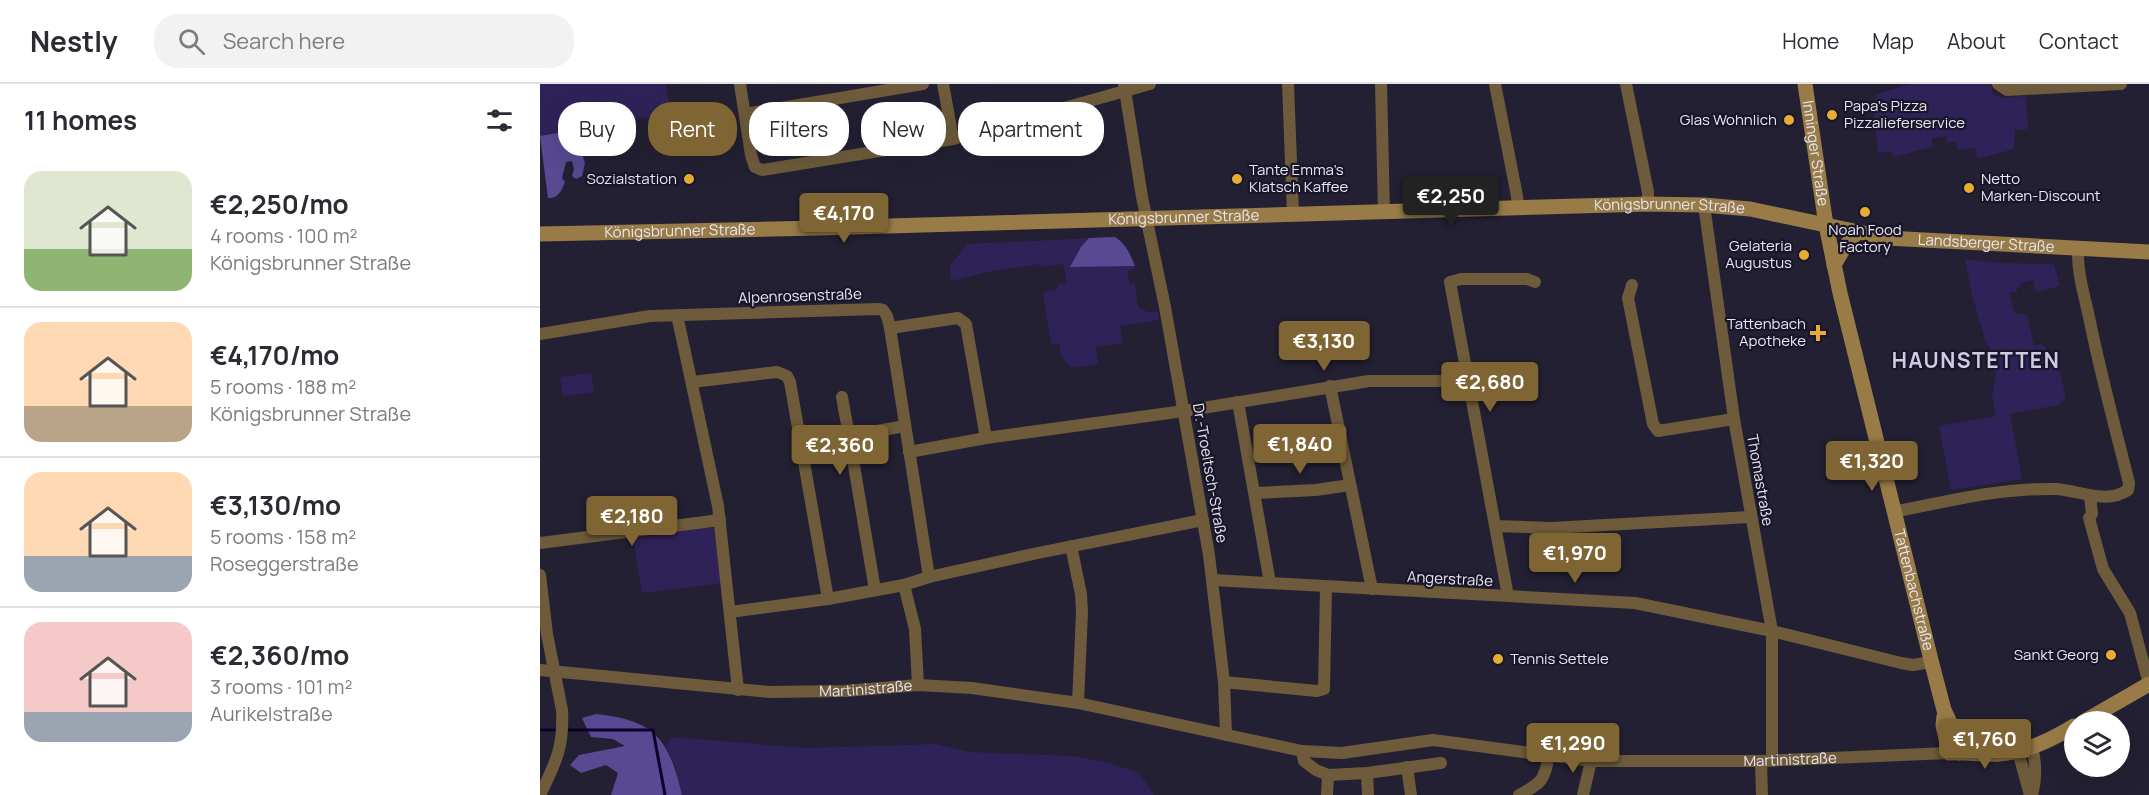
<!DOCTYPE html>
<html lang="en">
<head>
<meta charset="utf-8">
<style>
	body { margin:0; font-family:Manrope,sans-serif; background:#f2f2f3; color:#2b2b33; height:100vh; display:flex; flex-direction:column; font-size:22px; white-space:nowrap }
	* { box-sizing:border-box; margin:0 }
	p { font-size:20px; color:#7c7c81 }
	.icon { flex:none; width:33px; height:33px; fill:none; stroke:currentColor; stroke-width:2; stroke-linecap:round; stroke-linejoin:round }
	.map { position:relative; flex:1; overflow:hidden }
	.details { display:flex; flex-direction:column; background:#fff; width:540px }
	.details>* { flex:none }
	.guide { position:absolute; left:18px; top:18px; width:570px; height:54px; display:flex; gap:12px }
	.buttons { position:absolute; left:1524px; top:627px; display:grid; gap:12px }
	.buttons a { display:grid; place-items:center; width:66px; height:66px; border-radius:50%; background:#fff; box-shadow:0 6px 24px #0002; font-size:30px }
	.price { position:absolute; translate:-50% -51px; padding:0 14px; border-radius:6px; background:#7f6534; color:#fff; font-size:20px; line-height:39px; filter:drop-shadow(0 2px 3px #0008) }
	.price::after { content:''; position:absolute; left:50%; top:36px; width:18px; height:14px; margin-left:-9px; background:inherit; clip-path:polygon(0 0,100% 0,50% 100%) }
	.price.on { background:#222; color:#fff }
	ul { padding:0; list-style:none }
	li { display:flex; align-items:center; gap:18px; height:150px; padding:0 24px }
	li+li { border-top:2px solid #e1e1e2 }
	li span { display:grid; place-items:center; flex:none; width:168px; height:120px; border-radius:18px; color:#555 }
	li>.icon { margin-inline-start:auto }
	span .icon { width:72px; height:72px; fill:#fffc; stroke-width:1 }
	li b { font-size:26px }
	h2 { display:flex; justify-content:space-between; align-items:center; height:72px; padding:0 24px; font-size:26px }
	.chip { padding:0 21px; border-radius:24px; background:#fff; box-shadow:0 6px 24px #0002; font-size:21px; line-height:54px }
	.chip.on { background:#7f6534; color:#fff }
	header { display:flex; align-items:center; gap:36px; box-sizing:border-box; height:84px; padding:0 30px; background:#fff; border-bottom:2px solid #e1e1e2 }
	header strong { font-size:28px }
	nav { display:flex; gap:33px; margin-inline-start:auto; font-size:21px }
	.search { width:420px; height:54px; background:#f2f2f3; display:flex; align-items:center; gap:15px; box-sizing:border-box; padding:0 21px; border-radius:24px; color:#7c7c81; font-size:22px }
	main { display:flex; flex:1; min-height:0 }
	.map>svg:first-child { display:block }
</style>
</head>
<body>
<header>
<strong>Nestly</strong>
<div class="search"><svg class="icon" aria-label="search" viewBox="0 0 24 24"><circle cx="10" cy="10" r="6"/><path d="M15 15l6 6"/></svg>Search here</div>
<nav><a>Home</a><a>Map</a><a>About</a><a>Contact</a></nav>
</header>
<main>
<section class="details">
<h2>11 homes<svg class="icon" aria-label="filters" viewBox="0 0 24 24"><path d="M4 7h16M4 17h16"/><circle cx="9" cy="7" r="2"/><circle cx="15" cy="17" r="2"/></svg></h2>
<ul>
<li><span style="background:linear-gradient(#dfe7d0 65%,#8fb573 0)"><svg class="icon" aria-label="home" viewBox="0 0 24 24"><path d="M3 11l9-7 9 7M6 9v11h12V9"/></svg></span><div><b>€2,250/mo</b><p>4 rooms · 100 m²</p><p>Königsbrunner Straße</p></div></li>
<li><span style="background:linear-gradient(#ffd9b3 70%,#b9a48a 0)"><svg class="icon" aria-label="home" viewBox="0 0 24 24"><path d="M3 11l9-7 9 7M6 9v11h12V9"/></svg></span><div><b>€4,170/mo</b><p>5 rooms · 188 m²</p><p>Königsbrunner Straße</p></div></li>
<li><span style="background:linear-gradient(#ffd9b3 70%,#9aa5b1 0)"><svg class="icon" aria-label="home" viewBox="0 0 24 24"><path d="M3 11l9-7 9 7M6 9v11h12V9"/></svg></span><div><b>€3,130/mo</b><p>5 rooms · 158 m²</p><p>Roseggerstraße</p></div></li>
<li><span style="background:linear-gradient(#f6c9c9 75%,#9aa5b1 0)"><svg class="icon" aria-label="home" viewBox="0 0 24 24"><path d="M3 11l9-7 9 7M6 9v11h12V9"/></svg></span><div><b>€2,360/mo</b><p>3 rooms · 101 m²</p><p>Aurikelstraße</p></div></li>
</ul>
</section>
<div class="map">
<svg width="1609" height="711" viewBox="0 0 1609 711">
	<rect width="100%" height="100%" fill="#232033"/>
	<g fill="#2f2258">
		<path d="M0,0H126L131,29L0,52Z"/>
		<path d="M1371,0H1451L1453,10L1461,14L1486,12L1488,45L1475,46L1474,65L1440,74L1437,73L1435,64L1417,66L1416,57L1407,59L1406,52L1392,54L1393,63L1353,73L1352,67L1338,69L1333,20L1337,10Z"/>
		<path d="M575,153C586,160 590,170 595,182V185L588,187L589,200L595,199L598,223L608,228H618L619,236L580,242L583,259L556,263L558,280L532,284L520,271V259L511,261L503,208L518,205V201L527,199L523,180L500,183L498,180L447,188L411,197L410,182L427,160Z"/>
		<path d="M1425,175L1458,179L1514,180L1520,202L1496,208L1493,196L1480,199L1481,203L1477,204V207L1469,209L1475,230H1487L1494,262L1502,260L1504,262L1518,280L1526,313L1518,321L1470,330L1482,395L1411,406L1399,342L1456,332L1452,312L1456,292L1450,264L1446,259L1432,211Z"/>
		<path d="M51,289L54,308L23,312L20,293Z"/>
		<path d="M168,443L177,445L184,499L102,509L93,454Z"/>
		<path d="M131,653L266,664L397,660L429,668L533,672L569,679L599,689L614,711H142L136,685L126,662Z"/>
	</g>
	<g fill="#584992">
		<path d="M35,46L45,79L42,92L36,95L32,92L34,85L32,77L26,78L22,94L25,98C22,106 18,115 8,114L0,52Z"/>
		<path d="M575,153C586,160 590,170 595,182L530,183L541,163L549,154Z"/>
		<path d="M56,630C115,636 129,655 142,711H71L78,689L66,681L41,689L30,681L39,671L85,662L73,655L51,653L42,634Z"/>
	</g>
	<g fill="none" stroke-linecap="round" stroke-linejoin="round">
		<g stroke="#0d002c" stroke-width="3">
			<path d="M0,646H19"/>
			<path d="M26,646H113L125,711"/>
		</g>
		<g stroke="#6e5b3b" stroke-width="12">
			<path d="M200,0L211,71L215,83L222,86L413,55L610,0"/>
			<path d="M403,0L413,55"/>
			<path d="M584,0L602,113L625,223L669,471L684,598L686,651"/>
			<path d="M748,0L753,130"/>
			<path d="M841,0L844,128"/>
			<path d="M955,0L977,112L978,125"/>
			<path d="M1086,0L1108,108V120"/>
			<path d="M1458,0L1467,6L1581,0"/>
			<path d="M205,30L383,0"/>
			<path d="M1164,121L1194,335L1232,547V677"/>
			<path d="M1092,201L1088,214L1113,340L1118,347L1194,335"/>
			<path d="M137,231L178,422L198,606"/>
			<path d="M350,244L389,493"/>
			<path d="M0,250L110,232L338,225L343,226L347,232L350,244L418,234L426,240L446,354"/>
			<path d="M152,298L237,288L247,292L250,298L288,515"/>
			<path d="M790,302L832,505"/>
			<path d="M302,313L309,352"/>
			<path d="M698,318L730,499"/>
			<path d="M369,368L446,354L644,327L829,297H928"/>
			<path d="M715,409L776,406L810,401"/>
			<path d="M1550,412L1552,430L1549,434L1563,485L1590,529L1609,600"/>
			<path d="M1354,428C1408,417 1460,404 1515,405C1539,406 1566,421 1588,406L1589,399C1575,343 1560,288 1549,233C1544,210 1537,188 1538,165"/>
			<path d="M955,442L1011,444L1210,433"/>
			<path d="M0,459L180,436"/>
			<path d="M531,462L541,510L542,528L538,619"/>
			<path d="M0,491L7,550L22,626C24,663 16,678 0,711"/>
			<path d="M673,496L1095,519L1232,547L1361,579L1373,581L1391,578"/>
			<path d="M364,501L375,545L378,601"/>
			<path d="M335,506L309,352L365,342"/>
			<path d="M968,512L910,198L921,195H987L995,198"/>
			<path d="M190,528L288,515L364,501L389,493L493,470L663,436"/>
			<path id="s1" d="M0,586L229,608L305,607L378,601L432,604L538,619L762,667L802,669L893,656L1051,677H1221L1409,669"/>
			<path d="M684,598L777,607L784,605L786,503"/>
			<path d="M1492,662C1496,679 1497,694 1492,711"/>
			<path d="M762,667L764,677L776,686L788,691L827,689L901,679"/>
			<path d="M1478,667L1490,711"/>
			<path d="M1221,677L1222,711"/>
			<path d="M867,683L871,711"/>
			<path d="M827,689L828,711"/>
			<path d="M787,711L788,691"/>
			<path d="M979,711C1002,699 1004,697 1009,671"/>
			<path d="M1043,711L1051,677"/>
		</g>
		<g stroke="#987b46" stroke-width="15">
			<path id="s2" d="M1265,0L1286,141L1300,209L1392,580L1404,626L1417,653L1419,669"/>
			<path id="s3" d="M0,150L279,144L1108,120L1164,121L1210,125L1347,154L1609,168"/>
			<path d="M1294,181L1304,164L1317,148"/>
			<path d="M1404,632L1403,641L1409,669C1426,668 1443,671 1460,670C1486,668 1513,655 1534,642"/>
			<path d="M1543,638L1609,600"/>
		</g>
	</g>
	<g fill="#e6ac36" stroke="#191629" stroke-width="2">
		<circle cx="1292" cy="31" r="6"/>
		<circle cx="1249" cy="36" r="6"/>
		<circle cx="149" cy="95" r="6"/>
		<circle cx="697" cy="95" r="6"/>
		<circle cx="1429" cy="104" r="6"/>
		<circle cx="1325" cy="128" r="6"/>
		<circle cx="1264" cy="171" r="6"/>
		<path d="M1275 240h6v6h6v6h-6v6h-6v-6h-6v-6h6z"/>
		<circle cx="1571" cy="571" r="6"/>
		<circle cx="958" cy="575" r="6"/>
	</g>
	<g text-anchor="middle" stroke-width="4.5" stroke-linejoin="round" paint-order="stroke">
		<g font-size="15" fill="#e7e6f3" stroke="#191629" text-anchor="end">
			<text x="1304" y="27" text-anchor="start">Papa's Pizza<tspan x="1304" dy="17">Pizzalieferservice</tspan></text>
			<text x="1237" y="41">Glas Wohnlich</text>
			<text x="709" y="91" text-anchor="start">Tante Emma's<tspan x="709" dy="17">Klatsch Kaffee</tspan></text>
			<text x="137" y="100">Sozialstation</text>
			<text x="1441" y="100" text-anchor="start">Netto<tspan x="1441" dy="17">Marken-Discount</tspan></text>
			<text x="1325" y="151" text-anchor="middle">Noah Food<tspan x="1325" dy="17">Factory</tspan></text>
			<text x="1252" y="167">Gelateria<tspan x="1252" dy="17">Augustus</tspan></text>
			<text x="1266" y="245">Tattenbach<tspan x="1266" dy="17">Apotheke</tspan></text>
			<text x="1559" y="576">Sankt Georg</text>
			<text x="970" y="580" text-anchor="start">Tennis Settele</text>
		</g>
		<g font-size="15" fill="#e7e6f3" stroke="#191629">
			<text dy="5" stroke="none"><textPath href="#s2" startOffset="70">Inninger Straße</textPath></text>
			<text dy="5" stroke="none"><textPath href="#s3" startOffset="1130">Königsbrunner Straße</textPath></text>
			<text dy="5" stroke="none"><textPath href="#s3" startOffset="644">Königsbrunner Straße</textPath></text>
			<text dy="5" stroke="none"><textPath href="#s3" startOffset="140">Königsbrunner Straße</textPath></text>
			<text dy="5" stroke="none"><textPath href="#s3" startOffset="1450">Landsberger Straße</textPath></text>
			<text transform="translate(260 212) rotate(-2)" y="5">Alpenrosenstraße</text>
			<text transform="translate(670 389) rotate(80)" y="5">Dr.-Troeltsch-Straße</text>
			<text transform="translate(1220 396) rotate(80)" y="5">Thomastraße</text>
			<text transform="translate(910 495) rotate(3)" y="5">Angerstraße</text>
			<text dy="5" stroke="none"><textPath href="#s2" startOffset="518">Tattenbachstraße</textPath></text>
			<text dy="5" stroke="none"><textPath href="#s1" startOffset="327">Martinistraße</textPath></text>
			<text dy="5" stroke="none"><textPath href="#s1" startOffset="1260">Martinistraße</textPath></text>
		</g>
		<g font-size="21" font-weight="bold" letter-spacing="1.5" fill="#cdcae5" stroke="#191629">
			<text x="1436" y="284">HAUNSTETTEN</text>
		</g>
	</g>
</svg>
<div class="buttons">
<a><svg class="icon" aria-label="layers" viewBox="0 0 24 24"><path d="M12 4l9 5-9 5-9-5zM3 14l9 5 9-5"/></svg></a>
</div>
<b class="price on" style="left:911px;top:143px">€2,250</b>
<b class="price" style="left:304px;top:160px">€4,170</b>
<b class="price" style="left:784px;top:288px">€3,130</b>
<b class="price" style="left:950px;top:329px">€2,680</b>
<b class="price" style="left:760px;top:391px">€1,840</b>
<b class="price" style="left:300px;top:392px">€2,360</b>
<b class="price" style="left:1332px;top:408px">€1,320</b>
<b class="price" style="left:92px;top:463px">€2,180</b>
<b class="price" style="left:1035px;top:500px">€1,970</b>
<b class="price" style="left:1445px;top:686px">€1,760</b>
<b class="price" style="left:1033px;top:690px">€1,290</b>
<div class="guide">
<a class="chip">Buy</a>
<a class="chip on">Rent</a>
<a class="chip">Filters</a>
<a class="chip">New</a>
<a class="chip">Apartment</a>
</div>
</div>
</main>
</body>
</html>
